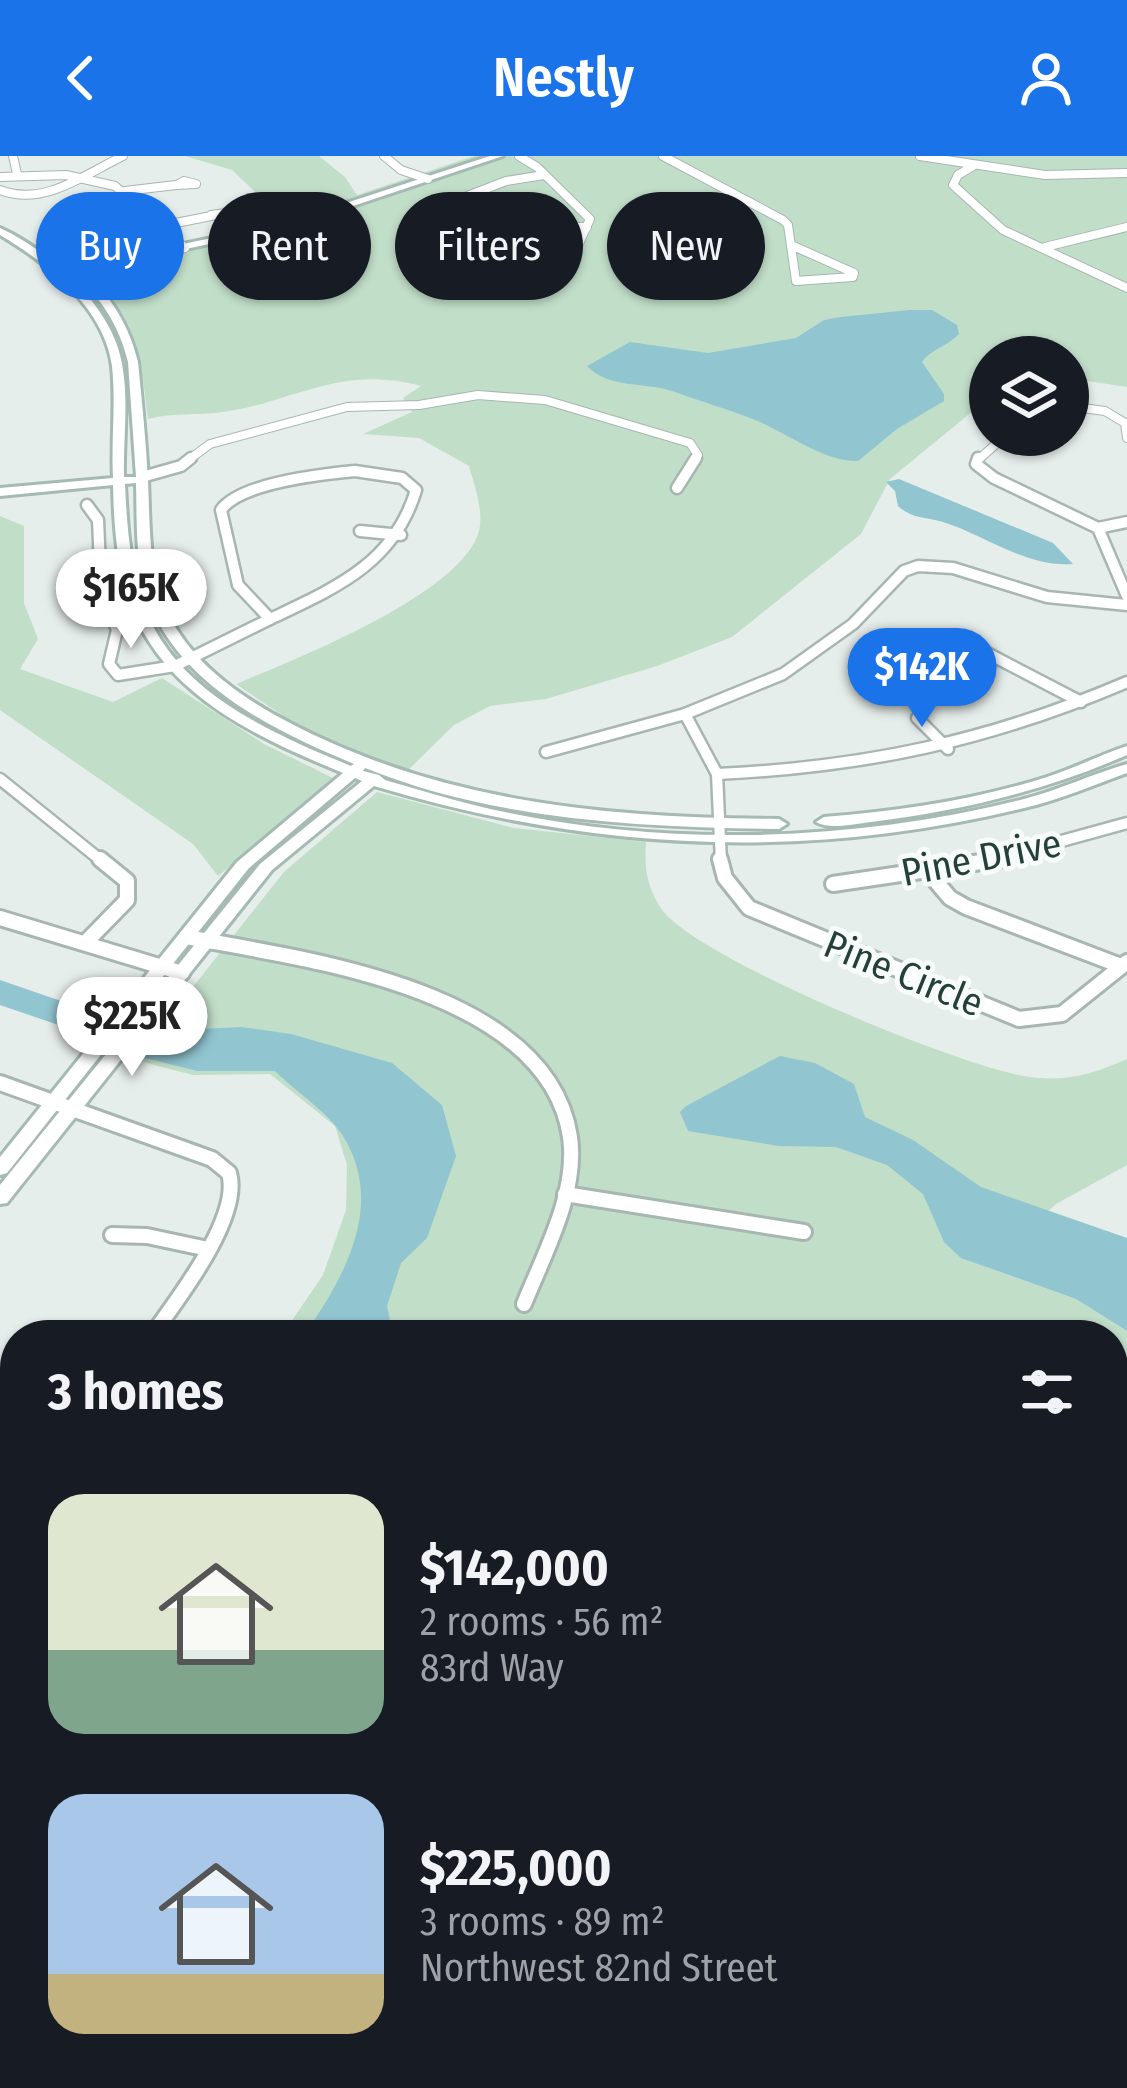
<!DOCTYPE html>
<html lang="en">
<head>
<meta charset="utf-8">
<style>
	body { margin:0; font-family:"Fira Sans Condensed",sans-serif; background:#242831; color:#f1f3f6; height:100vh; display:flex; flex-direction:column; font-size:45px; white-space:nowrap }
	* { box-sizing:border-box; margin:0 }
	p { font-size:39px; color:#9ea1a6 }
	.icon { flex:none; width:66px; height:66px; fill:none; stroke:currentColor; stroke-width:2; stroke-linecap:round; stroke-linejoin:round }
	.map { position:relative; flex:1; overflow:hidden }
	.details { position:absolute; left:0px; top:1164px; width:1128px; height:768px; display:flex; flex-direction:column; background:#171b24; border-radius:48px 48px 0 0; box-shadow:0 3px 9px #0004 }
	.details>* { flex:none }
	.banner { position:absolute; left:36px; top:36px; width:1056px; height:108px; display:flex; gap:24px }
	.tools { position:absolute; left:969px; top:180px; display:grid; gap:24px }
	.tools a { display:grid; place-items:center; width:120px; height:120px; border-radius:50%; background:#171b24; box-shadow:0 3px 9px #0004; font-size:60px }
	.price { position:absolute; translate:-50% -102px; padding:0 27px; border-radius:42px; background:#fff; color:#222; font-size:39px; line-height:78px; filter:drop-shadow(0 3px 6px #0008) }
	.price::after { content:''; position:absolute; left:50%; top:72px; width:36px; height:27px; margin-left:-18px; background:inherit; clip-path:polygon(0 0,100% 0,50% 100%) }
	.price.selected { background:#1a73e8; color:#fff }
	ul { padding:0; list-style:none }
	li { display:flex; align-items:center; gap:36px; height:300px; padding:0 48px }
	li span { display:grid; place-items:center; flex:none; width:336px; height:240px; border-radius:36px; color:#555 }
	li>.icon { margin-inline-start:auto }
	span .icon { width:144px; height:144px; fill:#fffc; stroke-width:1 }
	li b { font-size:51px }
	h2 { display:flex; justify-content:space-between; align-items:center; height:144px; padding:0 48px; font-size:51px }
	.tag { padding:0 42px; border-radius:54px; background:#171b24; box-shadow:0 3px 9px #0004; font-size:42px; line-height:108px }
	.tag.selected { background:#1a73e8; color:#fff }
	header { display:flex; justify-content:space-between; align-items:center; height:156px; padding:0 48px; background:#1a73e8; color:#fff; font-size:54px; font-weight:600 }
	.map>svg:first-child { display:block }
</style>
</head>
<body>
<header><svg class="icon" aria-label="back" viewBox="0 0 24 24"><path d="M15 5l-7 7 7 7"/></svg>Nestly<svg class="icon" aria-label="person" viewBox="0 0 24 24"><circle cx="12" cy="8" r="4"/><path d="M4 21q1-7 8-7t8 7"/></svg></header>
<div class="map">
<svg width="1127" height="1932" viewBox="0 0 1127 1932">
	<rect width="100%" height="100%" fill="#e6eeeb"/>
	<g fill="#c1dec9">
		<path d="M185,0H319L345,21L357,39L474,0H1127V231L1068,222V201H990V241L890,323L861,378L732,481L657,510L546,543L490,550L454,569L406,616L295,568L236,528C294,504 462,438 479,375C484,354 474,329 469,310L419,282L363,278L412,256L403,242L421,230C337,207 291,249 215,257C192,259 171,257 148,263C141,199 135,165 89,117L291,70L232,14Z"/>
		<path d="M0,360L24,370V447L38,483L20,513L113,546L162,522L264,588L335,623L218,720L193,688L0,554Z"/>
		<path d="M377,636L514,672L646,686C644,713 647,733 663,755C701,804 965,913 1030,921C1067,926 1093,918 1127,903V1009L1056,1048L986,1111L1076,1143L1127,1175V1295L1113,1300V1179H282L323,1119L346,1054L347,1009L335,970L270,918L193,919L135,904L284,716Z"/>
		<path d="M1127,1528V1663L1113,1672V1532Z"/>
		<path d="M15,1551V1917H699L674,1932H0V1556Z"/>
		<path d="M1127,1796V1932H910L934,1917H1113V1805Z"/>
	</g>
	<g fill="#91c5d0">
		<path d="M910,154H932L957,169L959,178C948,190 931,193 922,206L944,238V245L897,273L858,305C824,306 786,276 755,264C729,253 701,246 675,236C646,225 610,234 587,210L630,186L708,197L796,182L824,164L841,161Z"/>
		<path d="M899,323L1053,387L1073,408C1027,412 985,379 943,366C926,361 912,363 898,350L895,335L886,326Z"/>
		<path d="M0,824L96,857L92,868L76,875L0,849Z"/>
		<path d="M241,871L291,878L392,907L442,949L456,1000L427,1082L401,1107L387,1150L393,1179H304C344,1122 386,1049 343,980C327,955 296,936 275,915H197L141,901L163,875Z"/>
		<path d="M780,900L815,907L854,928L865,961L913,984L981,1031L1127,1082V1175L1076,1143L961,1102L944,1086L923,1038L887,1009L836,991L779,990L688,975L680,956L686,950Z"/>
		<path d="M15,1442V1551L0,1555V1446Z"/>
	</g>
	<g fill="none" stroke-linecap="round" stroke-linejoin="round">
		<defs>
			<g id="street-far3">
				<path d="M13,0L17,18"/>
				<path d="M384,0L401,14L428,23"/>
				<path d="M519,0L537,11L590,63L571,105L512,128L478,129L408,63L506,25L544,19"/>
				<path d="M663,0L783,64L788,69L796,125L853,121L854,117L791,89"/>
				<path d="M920,0L1045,19L1127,17"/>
				<path d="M973,10L958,19L953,29L1003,74L1127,132"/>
				<path d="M0,21L66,19L115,30L185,92"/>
				<path d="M184,25L196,28L177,29Z"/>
				<path d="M0,34C43,51 84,19 123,0"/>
				<path d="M125,35L176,29"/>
				<path d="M130,48L73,63L101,82L226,57L211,59"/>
				<path d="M528,70L587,71"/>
				<path d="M1045,91L1127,71"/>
				<path d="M1068,250L1105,255L1125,267L1127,282"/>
				<path d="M187,305L210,288L347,251L419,249L478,239L545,244L690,287L698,299L694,305"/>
				<path d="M977,305L1006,279"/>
			</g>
			<g id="street-far2">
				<path d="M978,302L976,308L994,322L1098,372L1127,440"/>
				<path d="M355,315L402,322L416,334C394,408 335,432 270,463L238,429L221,354C240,327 323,318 355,315Z"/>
				<path d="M142,321L181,310L191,302"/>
				<path d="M677,332L696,302"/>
				<path d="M87,349L98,364L101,433L117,474L109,508L118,519L175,510L270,463"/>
				<path d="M1098,372L1127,366"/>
				<path d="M360,375L401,379"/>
				<path d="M987,497L1081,546"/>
				<path d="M685,558L717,618L721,706"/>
				<path d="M917,562L948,593"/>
				<path d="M546,596L685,558L783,518L853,468L904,415L918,410L953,412L1047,441L1127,449"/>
				<path d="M717,618C867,611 989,585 1127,526"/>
				<path d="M0,623L103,706"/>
				<path d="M985,706L1127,667"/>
			</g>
			<g id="street-far1">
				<path d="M720,703L725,722L749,752L1019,863L1062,858L1127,806"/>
				<path d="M927,715L950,742L966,751L1121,810"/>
				<path d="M833,728L1001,703"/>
				<path d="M0,762L182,817"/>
				<path d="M186,781C304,803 548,833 570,981C578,1037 544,1098 524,1148"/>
				<path d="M86,786L127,744V725L100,703"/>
				<path d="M0,927L212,1003L229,1017C242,1061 177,1144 152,1179"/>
				<path d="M565,1038L804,1076"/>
				<path d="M112,1079L147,1080L208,1093"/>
			</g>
			<g id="street">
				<path d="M0,1263H15"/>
				<path d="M1113,1410L1127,1406"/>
			</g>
			<g id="secondary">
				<path d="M490,0H503L293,70L83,115C111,140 129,169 138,206C142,246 146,285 148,325C150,367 148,411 165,451C188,505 240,541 290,567C443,647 609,662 779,663L787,668L779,673C641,671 496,665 365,612L363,615L379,619L385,624C417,633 449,643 482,651C658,692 849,687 1024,643C1059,634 1092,618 1127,608V617C1096,628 1064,642 1032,650C809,706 593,696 374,630L272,714L7,1047L0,1048V1029L260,708L362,625L355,622L249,712L7,1017L0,1019V1001L237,706L343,617C263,584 170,543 134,457C117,418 114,372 113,329L0,340V332L113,322C111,285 116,247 112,210C104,151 47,107 0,79V72C50,95 113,151 122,208C129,244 123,284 124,321H136L128,206C119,169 101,142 74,117H66L68,112L58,104V100H64L78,110L288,66ZM136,327C137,363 135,401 146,437C174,527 274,575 354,608L351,610C274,578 181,539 147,457C130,417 127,371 125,328Z"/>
				<path d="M1127,590V599C1045,635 960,655 871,666C854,668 830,674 816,666L824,661C900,655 975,644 1047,621C1075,612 1100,599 1127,590Z"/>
				<path d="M1127,1682V1707L1113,1713V1688Z"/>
				<path d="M1127,1760V1786L1113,1792V1766Z"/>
				<path d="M734,1917H772C764,1932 741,1932 721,1932L725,1923Z"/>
				<path d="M868,1917H906C898,1932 874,1932 854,1932L858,1923Z"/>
			</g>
		</defs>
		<use href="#street-far3" stroke="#a8b6b2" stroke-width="10"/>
		<use href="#street-far2" stroke="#a8b6b2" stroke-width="15"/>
		<use href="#street-far1" stroke="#a8b6b2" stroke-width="20"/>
		<use href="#street" stroke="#a8b6b2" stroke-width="24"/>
		<use href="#secondary" stroke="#a5bab3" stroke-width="6"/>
		<use href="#street-far3" stroke="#fff" stroke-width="8"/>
		<use href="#street-far2" stroke="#fff" stroke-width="10"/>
		<use href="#street-far1" stroke="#fff" stroke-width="14"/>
		<use href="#street" stroke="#fff" stroke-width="18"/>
		<use href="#secondary" fill="#fff" fill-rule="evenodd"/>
	</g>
	<g text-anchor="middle" stroke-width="10" stroke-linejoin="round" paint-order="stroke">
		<g font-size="39" fill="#25403a" stroke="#f7fbf9">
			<text transform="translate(981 701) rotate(-11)" y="14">Pine Drive</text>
			<text transform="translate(904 817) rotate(22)" y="14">Pine Circle</text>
		</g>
	</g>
</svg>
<div class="tools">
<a><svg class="icon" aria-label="layers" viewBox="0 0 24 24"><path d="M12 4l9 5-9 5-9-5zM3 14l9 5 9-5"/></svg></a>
</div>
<b class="price" style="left:131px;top:495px">$165K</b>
<b class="price selected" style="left:922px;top:574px">$142K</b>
<b class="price" style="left:132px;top:923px">$225K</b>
<div class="banner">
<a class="tag selected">Buy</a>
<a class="tag">Rent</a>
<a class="tag">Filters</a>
<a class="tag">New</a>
</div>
<section class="details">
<h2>3 homes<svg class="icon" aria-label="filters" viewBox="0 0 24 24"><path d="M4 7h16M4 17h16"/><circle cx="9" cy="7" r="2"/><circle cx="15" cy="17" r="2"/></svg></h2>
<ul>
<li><span style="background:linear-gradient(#dfe7d0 65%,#7fa58c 0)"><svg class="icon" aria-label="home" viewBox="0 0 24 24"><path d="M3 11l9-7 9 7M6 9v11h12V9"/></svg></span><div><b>$142,000</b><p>2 rooms · 56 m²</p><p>83rd Way</p></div></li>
<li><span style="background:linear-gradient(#a9c7e8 75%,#c2b280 0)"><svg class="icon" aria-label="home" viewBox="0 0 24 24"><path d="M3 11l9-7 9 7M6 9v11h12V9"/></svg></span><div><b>$225,000</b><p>3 rooms · 89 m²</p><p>Northwest 82nd Street</p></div></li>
</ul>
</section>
</div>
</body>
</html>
